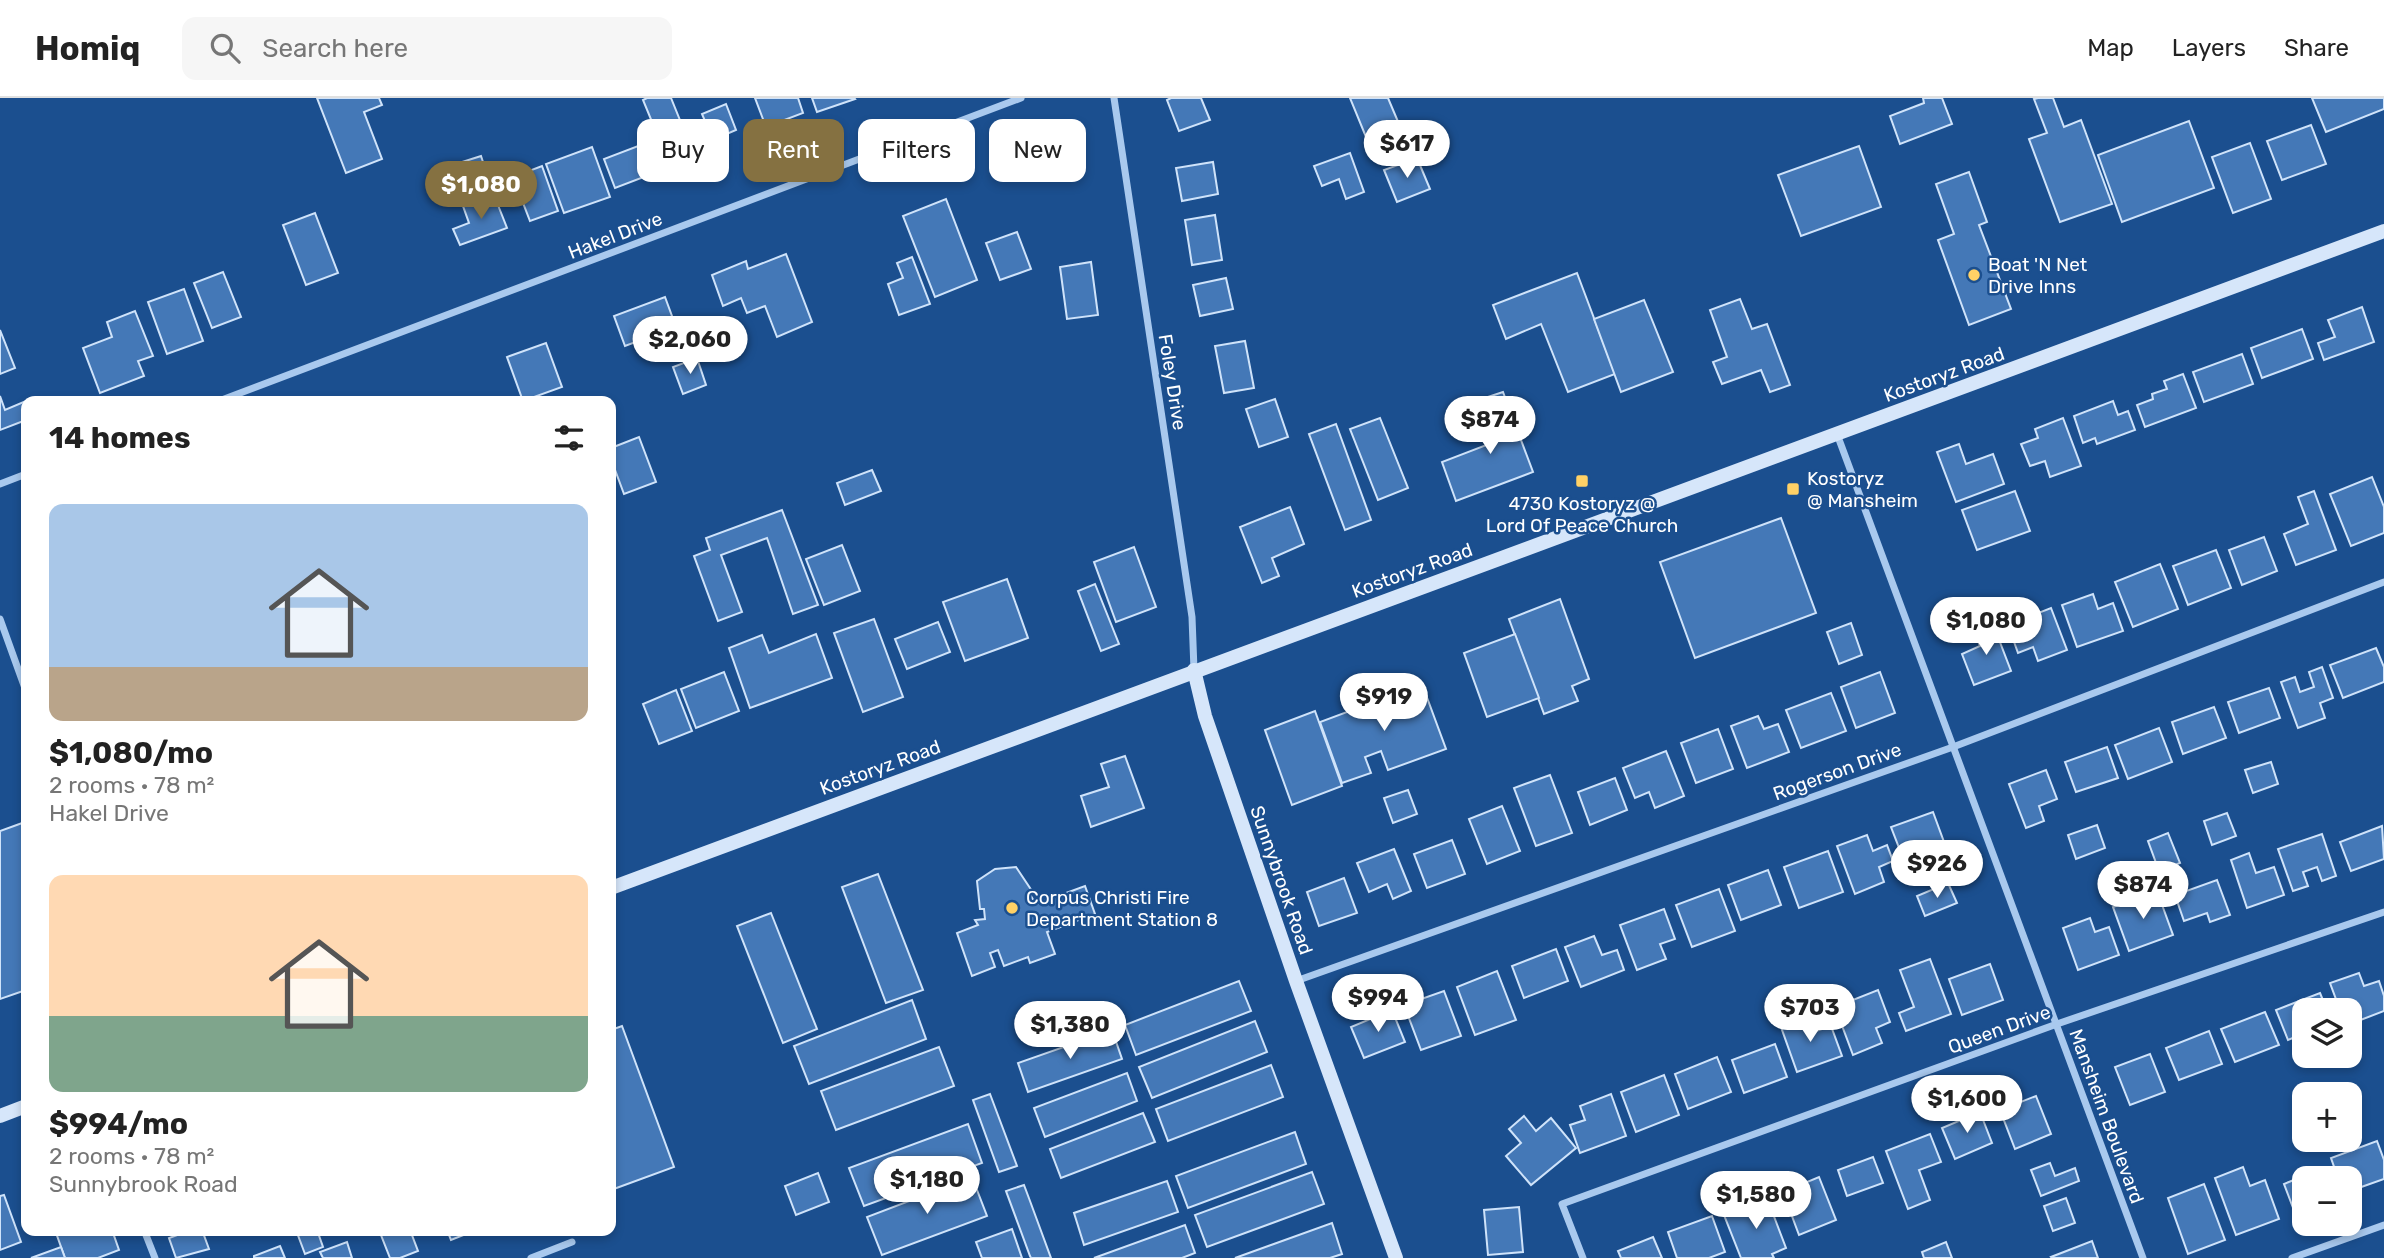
<!DOCTYPE html>
<html lang="en">
<head>
<meta charset="utf-8">
<style>
	body { margin:0; font-family:Rubik,sans-serif; background:#f6f6f6; color:#222; height:100vh; display:flex; flex-direction:column; font-size:26px; white-space:nowrap }
	* { box-sizing:border-box; margin:0 }
	p { font-size:23px; color:#767676 }
	.icon { flex:none; width:38px; height:38px; fill:none; stroke:currentColor; stroke-width:2; stroke-linecap:round; stroke-linejoin:round }
	.map { position:relative; flex:1; overflow:hidden }
	.panel { position:absolute; left:21px; top:298px; width:595px; height:840px; display:flex; flex-direction:column; background:#fff; border-radius:14px; box-shadow:0 4px 10px #0003 }
	.panel>* { flex:none }
	.top-card { position:absolute; left:637px; top:21px; width:665px; height:63px; display:flex; gap:14px }
	.buttons { position:absolute; left:2292px; top:900px; display:grid; gap:14px }
	.buttons a { display:grid; place-items:center; width:70px; height:70px; border-radius:14px; background:#fff; box-shadow:0 4px 10px #0003; font-size:35px }
	.price { position:absolute; translate:-50% -60px; padding:0 16px; border-radius:24px; background:#fff; color:#222; font-size:23px; line-height:46px; filter:drop-shadow(0 2px 4px #0008) }
	.price::after { content:''; position:absolute; left:50%; top:42px; width:21px; height:16px; margin-left:-10px; background:inherit; clip-path:polygon(0 0,100% 0,50% 100%) }
	.price.active { background:#857141; color:#fff }
	ul { padding:0; list-style:none }
	li { display:grid; align-content:center; gap:14px; height:371px; padding:0 28px }
	li span { display:grid; place-items:center; height:217px; border-radius:14px; color:#555 }
	li>.icon { margin-inline-start:auto }
	span .icon { width:126px; height:126px; fill:#fffc; stroke-width:1 }
	li b { font-size:30px }
	h2 { display:flex; justify-content:space-between; align-items:center; height:84px; padding:0 28px; font-size:30px }
	.chip { padding:0 24px; border-radius:14px; background:#fff; box-shadow:0 4px 10px #0003; font-size:24px; line-height:63px }
	.chip.active { background:#857141; color:#fff }
	header { display:flex; align-items:center; gap:42px; box-sizing:border-box; height:98px; padding:0 35px; background:#fff; border-bottom:2px solid #e0e0e0 }
	header strong { font-size:33px }
	nav { display:flex; gap:38px; margin-inline-start:auto; font-size:24px }
	.search { width:490px; height:63px; background:#f6f6f6; display:flex; align-items:center; gap:18px; box-sizing:border-box; padding:0 24px; border-radius:14px; color:#767676; font-size:26px }
	.map>svg:first-child { display:block }
</style>
</head>
<body>
<header>
<strong>Homiq</strong>
<div class="search"><svg class="icon" aria-label="search" viewBox="0 0 24 24"><circle cx="10" cy="10" r="6"/><path d="M15 15l6 6"/></svg>Search here</div>
<nav><a>Map</a><a>Layers</a><a>Share</a></nav>
</header>
<div class="map">
<svg width="2384" height="1160" viewBox="0 0 2384 1160">
	<rect width="100%" height="100%" fill="#1b4f8f"/>
	<g fill="#4478b7" stroke="#cfe3fa" stroke-width="2">
		<path d="M317,0H379L382,7L364,14L382,61L346,75Z"/>
		<path d="M647,0H671L690,47L666,58L643,2Z"/>
		<path d="M755,0H798L803,15L766,29Z"/>
		<path d="M812,0H854L855,1L817,14Z"/>
		<path d="M1171,0H1201L1210,22L1179,33L1167,2Z"/>
		<path d="M1350,0H1388L1399,26L1366,39Z"/>
		<path d="M1923,0H1942L1952,26L1900,46L1890,18L1924,5Z"/>
		<path d="M2038,0H2053L2064,29L2081,22L2112,106L2060,124L2029,41L2047,35L2034,1Z"/>
		<path d="M2312,0H2384V11L2326,34Z"/>
		<path d="M726,6L736,32L713,42L702,16Z"/>
		<path d="M2189,23L2214,90L2122,124L2098,57Z"/>
		<path d="M2311,27L2326,66L2282,82L2267,43Z"/>
		<path d="M646,45L657,74L615,90L604,61Z"/>
		<path d="M2250,45L2271,101L2233,115L2212,59Z"/>
		<path d="M1859,48L1881,109L1801,138L1778,77Z"/>
		<path d="M592,49L610,99L564,115L546,66Z"/>
		<path d="M1350,55L1364,94L1346,101L1339,81L1322,88L1314,68Z"/>
		<path d="M481,58L489,82L464,90L456,66Z"/>
		<path d="M1417,60L1430,91L1397,104L1384,72Z"/>
		<path d="M1213,64L1218,96L1182,103L1176,70Z"/>
		<path d="M542,68L558,113L530,123L513,79Z"/>
		<path d="M1969,74L1987,124L1979,127L2011,211L1969,227L1938,142L1954,136L1936,86Z"/>
		<path d="M494,97L507,130L460,147L453,131L469,125L463,108Z"/>
		<path d="M946,101L977,182L935,199L903,118Z"/>
		<path d="M315,115L338,175L306,187L283,127Z"/>
		<path d="M1215,117L1222,162L1192,167L1185,122Z"/>
		<path d="M1017,134L1031,171L1000,182L986,145Z"/>
		<path d="M786,156L812,224L777,239L765,208L747,215L741,200L723,208L712,177L746,163L748,171Z"/>
		<path d="M912,159L930,206L899,217L888,186L903,180L897,165Z"/>
		<path d="M1091,164L1098,217L1067,221L1060,169Z"/>
		<path d="M223,174L241,219L212,230L194,185Z"/>
		<path d="M1577,175L1615,276L1568,294L1541,226L1506,241L1493,207Z"/>
		<path d="M1226,180L1233,211L1200,218L1193,187Z"/>
		<path d="M184,191L203,243L167,256L148,204Z"/>
		<path d="M665,199L676,229L625,248L614,218Z"/>
		<path d="M1740,201L1752,231L1767,226L1790,287L1770,294L1761,272L1722,286L1713,264L1727,259L1710,212Z"/>
		<path d="M1644,202L1673,274L1621,294L1594,221Z"/>
		<path d="M2362,209L2374,244L2324,262L2318,245L2335,239L2328,222Z"/>
		<path d="M135,213L153,258L138,263L144,278L100,295L83,250L112,239L107,224Z"/>
		<path d="M2302,231L2313,261L2262,280L2251,250Z"/>
		<path d="M0,232L15,270L0,276Z"/>
		<path d="M1245,243L1254,290L1224,295L1215,248Z"/>
		<path d="M546,245L562,289L523,303L507,259Z"/>
		<path d="M2242,256L2253,286L2204,304L2193,274Z"/>
		<path d="M697,260L706,287L683,296L673,269Z"/>
		<path d="M2183,276L2196,310L2145,329L2137,307L2153,301L2152,296L2167,291L2164,283Z"/>
		<path d="M1503,294L1533,374L1456,403L1442,364L1497,343L1482,301Z"/>
		<path d="M0,298L5,312L26,303V322L0,332Z"/>
		<path d="M1275,301L1288,339L1259,349L1246,311Z"/>
		<path d="M2113,303L2118,317L2128,313L2135,332L2097,346L2095,340L2083,345L2074,318Z"/>
		<path d="M1380,320L1408,390L1378,402L1350,331Z"/>
		<path d="M2063,320L2081,368L2050,379L2045,363L2030,368L2021,346L2038,340L2035,331Z"/>
		<path d="M1336,326L1371,422L1345,432L1309,336Z"/>
		<path d="M639,339L656,384L624,396L611,361V350Z"/>
		<path d="M1959,346L1966,366L1993,356L2004,386L1956,404L1937,354Z"/>
		<path d="M872,372L881,393L845,407L837,385Z"/>
		<path d="M2372,379L2384,409V435L2351,448L2330,396Z"/>
		<path d="M2015,393L2030,433L1977,452L1962,412Z"/>
		<path d="M2314,393L2336,452L2296,467L2284,436L2308,426L2298,399Z"/>
		<path d="M1290,409L1304,446L1272,460L1279,478L1262,485L1240,429Z"/>
		<path d="M782,412L818,507L793,516L767,440L721,457L742,514L718,523L694,458L710,452L706,440Z"/>
		<path d="M1781,420L1816,515L1695,560L1660,464Z"/>
		<path d="M2264,439L2277,473L2242,487L2229,452Z"/>
		<path d="M842,447L860,493L824,507L806,461Z"/>
		<path d="M1134,449L1156,509L1116,524L1094,464Z"/>
		<path d="M2216,452L2231,490L2188,507L2173,468Z"/>
		<path d="M2160,466L2178,511L2133,529L2115,484Z"/>
		<path d="M1007,481L1028,540L965,563L943,504Z"/>
		<path d="M1095,486L1119,546L1101,553L1078,493Z"/>
		<path d="M2093,496L2098,511L2113,505L2123,533L2077,549L2062,507Z"/>
		<path d="M1560,501L1589,581L1572,588L1578,603L1544,616L1509,521Z"/>
		<path d="M2051,510L2067,552L2038,563L2033,549L2018,555L2008,527Z"/>
		<path d="M874,521L903,599L863,614L834,535Z"/>
		<path d="M938,524L950,554L907,571L895,541Z"/>
		<path d="M1851,525L1862,557L1839,566L1827,534Z"/>
		<path d="M1993,526L2011,573L1974,587L1962,556L1980,548L1974,533Z"/>
		<path d="M816,536L832,580L750,610L729,550L762,537L769,555Z"/>
		<path d="M1515,536L1539,600L1487,619L1464,555Z"/>
		<path d="M2376,550L2384,569V584L2343,600L2330,567Z"/>
		<path d="M2322,569L2333,600L2320,605L2325,620L2298,630L2281,584L2295,579L2300,594L2314,589L2309,574Z"/>
		<path d="M724,574L739,613L696,630L681,591Z"/>
		<path d="M1880,574L1895,615L1856,630L1841,589Z"/>
		<path d="M1422,586L1446,651L1388,672L1381,653L1365,659L1371,675L1342,685L1320,624Z"/>
		<path d="M2269,590L2280,620L2239,635L2228,604Z"/>
		<path d="M676,592L692,633L659,646L643,606Z"/>
		<path d="M1831,595L1846,633L1801,650L1786,612Z"/>
		<path d="M2214,609L2226,640L2183,656L2172,624Z"/>
		<path d="M1315,613L1342,688L1292,707L1265,632Z"/>
		<path d="M1758,618L1764,631L1778,626L1789,654L1747,670L1731,628Z"/>
		<path d="M2159,630L2172,664L2128,681L2115,647Z"/>
		<path d="M1718,631L1733,671L1696,685L1681,645Z"/>
		<path d="M2107,649L2118,680L2076,694L2065,664Z"/>
		<path d="M1666,653L1684,698L1655,710L1649,694L1635,700L1623,670Z"/>
		<path d="M1125,658L1144,710L1091,729L1081,698L1109,689L1101,666Z"/>
		<path d="M2271,664L2278,686L2253,695L2245,672Z"/>
		<path d="M2046,672L2057,701L2039,708L2044,723L2026,730L2009,686Z"/>
		<path d="M1550,677L1572,735L1536,748L1514,690Z"/>
		<path d="M1615,680L1627,712L1590,727L1578,694Z"/>
		<path d="M1408,692L1417,716L1393,725L1384,700Z"/>
		<path d="M1502,708L1520,753L1487,766L1469,721Z"/>
		<path d="M1933,714L1944,744L1903,760L1891,729Z"/>
		<path d="M2227,715L2236,738L2212,747L2204,723Z"/>
		<path d="M25,724L26,892L0,901V733Z"/>
		<path d="M2097,727L2105,750L2076,761L2068,737Z"/>
		<path d="M2382,728L2384,761L2351,773L2340,744Z"/>
		<path d="M2168,735L2180,765L2159,773L2148,743Z"/>
		<path d="M2322,736L2336,778L2322,783L2317,769L2303,774L2308,788L2293,793L2278,751Z"/>
		<path d="M1867,737L1873,753L1887,747L1893,763L1879,769L1884,784L1855,796L1837,748Z"/>
		<path d="M1452,742L1465,776L1427,790L1414,756Z"/>
		<path d="M1394,751L1411,793L1393,801L1387,786L1369,794L1357,765Z"/>
		<path d="M1828,753L1843,794L1799,810L1784,769Z"/>
		<path d="M2249,755L2256,775L2274,769L2284,797L2247,810L2231,762Z"/>
		<path d="M1016,769L1032,793L1029,795L1036,806L1085,788L1095,816L1047,834L1055,856L1030,865L1028,859L1004,868L998,852L990,855L995,869L972,878L957,835L978,827L975,822L985,821L984,811H980L977,783L995,771Z"/>
		<path d="M1768,772L1781,807L1741,822L1728,787Z"/>
		<path d="M878,776L923,892L886,905L842,789Z"/>
		<path d="M1344,780L1357,815L1319,828L1307,794Z"/>
		<path d="M2217,782L2230,817L2210,824L2207,815L2184,823L2175,797Z"/>
		<path d="M1948,785L1957,805L1925,818L1917,798Z"/>
		<path d="M1719,791L1735,833L1692,849L1676,807Z"/>
		<path d="M2157,793L2173,837L2129,853L2113,809Z"/>
		<path d="M1664,811L1675,841L1660,846L1666,861L1637,872L1620,827Z"/>
		<path d="M771,815L817,931L783,945L737,828Z"/>
		<path d="M2090,820L2095,834L2109,829L2119,857L2078,872L2063,830Z"/>
		<path d="M1594,838L1602,857L1617,852L1624,872L1581,889L1565,849Z"/>
		<path d="M1556,851L1568,883L1524,900L1512,868Z"/>
		<path d="M1930,861L1951,916L1906,933L1899,915L1914,909L1900,872Z"/>
		<path d="M1990,866L2003,902L1962,917L1949,881Z"/>
		<path d="M1497,873L1516,922L1475,937L1457,889Z"/>
		<path d="M2359,875L2364,888L2379,883L2384,898V913L2350,926V912H2340L2330,885Z"/>
		<path d="M1239,883L1251,913L1136,957L1125,927Z"/>
		<path d="M1878,892L1890,924L1876,930L1882,945L1853,957L1835,909Z"/>
		<path d="M1444,893L1461,938L1421,952L1404,907Z"/>
		<path d="M2320,895L2327,912H2305V935L2288,942L2276,912Z"/>
		<path d="M912,902L926,941L809,986L794,948Z"/>
		<path d="M1392,912L1405,944L1364,960L1351,929Z"/>
		<path d="M2265,914L2279,947L2235,964L2221,931Z"/>
		<path d="M1811,918L1816,933L1831,928L1842,958L1797,974L1781,929Z"/>
		<path d="M1255,923L1267,954L1152,1000L1139,969Z"/>
		<path d="M622,928L674,1069L611,1092V932Z"/>
		<path d="M1112,932L1122,961L1028,994L1018,965Z"/>
		<path d="M2209,933L2222,966L2179,982L2166,950Z"/>
		<path d="M1775,946L1787,979L1744,995L1732,962Z"/>
		<path d="M939,949L954,988L836,1032L821,993Z"/>
		<path d="M2150,956L2165,994L2130,1007L2115,969Z"/>
		<path d="M1717,959L1731,994L1688,1011L1675,976Z"/>
		<path d="M1271,967L1283,999L1168,1043L1156,1011Z"/>
		<path d="M1127,975L1137,1003L1045,1039L1034,1010Z"/>
		<path d="M1664,977L1679,1017L1636,1034L1621,994Z"/>
		<path d="M990,996L1017,1068L999,1074L973,1002Z"/>
		<path d="M1611,996L1626,1038L1580,1055L1570,1027L1585,1022L1580,1008Z"/>
		<path d="M2036,998L2051,1036L2015,1051L2000,1012Z"/>
		<path d="M1980,1014L1992,1045L1955,1061L1942,1030Z"/>
		<path d="M1143,1015L1155,1044L1061,1080L1050,1051Z"/>
		<path d="M1524,1018L1536,1033L1551,1020L1576,1050L1531,1087L1506,1058L1521,1045L1509,1031Z"/>
		<path d="M968,1026L982,1065L864,1108L849,1070Z"/>
		<path d="M1295,1034L1306,1066L1188,1110L1176,1078Z"/>
		<path d="M1930,1036L1941,1064L1919,1072L1930,1102L1908,1111L1886,1053Z"/>
		<path d="M2377,1043L2384,1062V1081L2350,1093V1080H2338L2331,1060Z"/>
		<path d="M1873,1059L1883,1085L1847,1098L1838,1072Z"/>
		<path d="M2050,1065L2055,1078L2075,1070L2079,1083L2041,1098L2031,1072Z"/>
		<path d="M2243,1069L2250,1088L2265,1082L2279,1121L2236,1137L2215,1080Z"/>
		<path d="M2324,1070L2328,1080H2305V1111L2295,1115L2284,1086Z"/>
		<path d="M1312,1074L1324,1106L1207,1149L1195,1117Z"/>
		<path d="M818,1075L829,1104L796,1117L785,1088Z"/>
		<path d="M972,1079L987,1118L882,1157L867,1119Z"/>
		<path d="M1819,1079L1836,1122L1799,1137L1783,1094Z"/>
		<path d="M1167,1083L1178,1114L1084,1147L1074,1115Z"/>
		<path d="M2204,1086L2225,1142L2188,1156L2168,1100Z"/>
		<path d="M1024,1087L1030,1103L1051,1160H1031L1030,1158L1006,1093Z"/>
		<path d="M4,1097L21,1144L0,1152V1098Z"/>
		<path d="M1767,1100L1786,1150L1772,1156L1774,1160H1741L1724,1117Z"/>
		<path d="M2066,1100L2075,1125L2053,1133L2044,1108Z"/>
		<path d="M1519,1109L1523,1154L1488,1157L1484,1112Z"/>
		<path d="M1712,1118L1725,1154L1709,1160H1677L1668,1134Z"/>
		<path d="M1332,1125L1342,1156L1330,1160H1235Z"/>
		<path d="M1185,1127L1195,1155L1182,1160H1094Z"/>
		<path d="M1012,1131L1022,1160H982L976,1144Z"/>
		<path d="M55,1132H112L119,1152L98,1160H65Z"/>
		<path d="M191,1132H202L209,1151L176,1160L169,1140Z"/>
		<path d="M296,1132H317L323,1149L305,1156Z"/>
		<path d="M379,1132H410L418,1153L400,1160H390Z"/>
		<path d="M447,1132H476L451,1142Z"/>
		<path d="M1653,1139L1662,1160H1621L1618,1153Z"/>
		<path d="M2092,1143L2098,1160H2052L2051,1159Z"/>
		<path d="M347,1144L352,1160H323L320,1154Z"/>
		<path d="M1946,1144L1952,1160H1924L1922,1154Z"/>
		<path d="M280,1148L285,1160H254V1158Z"/>
		<path d="M61,1149L65,1160H31Z"/>
	</g>
	<g fill="none" stroke-linecap="round" stroke-linejoin="round">
		<g stroke="#a9c9ee" stroke-width="7">
			<path d="M1114,0L1192,519L1194,572"/>
			<path d="M219,303L1021,0"/>
			<path d="M1837,336L2143,1160"/>
			<path d="M0,386L26,376"/>
			<path d="M0,521L26,593"/>
			<path d="M1296,883L1953,649L2384,484"/>
			<path d="M144,1132L155,1160"/>
			<path d="M531,1160L572,1144"/>
			<path d="M1583,1160L1562,1106L2057,926L2384,814"/>
			<path d="M2292,1160L2384,1127"/>
		</g>
		<g stroke="#d6e6fa" stroke-width="14">
			<path d="M1194,572L1205,618L1296,883L1396,1160"/>
			<path d="M611,790L2384,133"/>
			<path d="M0,1018L26,1008"/>
		</g>
	</g>
	<g fill="#ffd166" stroke="#1b4f8f" stroke-width="2.5">
		<circle cx="1974" cy="177" r="7"/>
		<rect x="1575" y="376" width="14" height="14" rx="3.5"/>
		<rect x="1786" y="384" width="14" height="14" rx="3.5"/>
		<circle cx="1012" cy="810" r="7"/>
	</g>
	<g text-anchor="middle" stroke-width="5" stroke-linejoin="round" paint-order="stroke">
		<g font-size="19" fill="#fff" stroke="#1b4f8f">
			<text transform="translate(615 137) rotate(-21)" y="7">Hakel Drive</text>
			<text transform="translate(1944 276) rotate(-20)" y="7">Kostoryz Road</text>
			<text transform="translate(1173 284) rotate(81)" y="7">Foley Drive</text>
			<text transform="translate(1412 472) rotate(-20)" y="7">Kostoryz Road</text>
			<text transform="translate(880 669) rotate(-20)" y="7">Kostoryz Road</text>
			<text transform="translate(1837 673) rotate(-20)" y="7">Rogerson Drive</text>
			<text transform="translate(1282 782) rotate(71)" y="7">Sunnybrook Road</text>
			<text transform="translate(1999 931) rotate(-20)" y="7">Queen Drive</text>
			<text transform="translate(2107 1018) rotate(70)" y="7">Mansheim Boulevard</text>
		</g>
		<g font-size="19" fill="#fff" stroke="#1b4f8f" text-anchor="start">
			<text x="1988" y="173">Boat 'N Net<tspan x="1988" dy="22">Drive Inns</tspan></text>
			<text x="1807" y="387">Kostoryz<tspan x="1807" dy="22">@ Mansheim</tspan></text>
			<text x="1582" y="412" text-anchor="middle">4730 Kostoryz @<tspan x="1582" dy="22">Lord Of Peace Church</tspan></text>
			<text x="1026" y="806">Corpus Christi Fire<tspan x="1026" dy="22">Department Station 8</tspan></text>
		</g>
	</g>
</svg>
<div class="buttons">
<a><svg class="icon" aria-label="layers" viewBox="0 0 24 24"><path d="M12 4l9 5-9 5-9-5zM3 14l9 5 9-5"/></svg></a>
<a>+</a>
<a>−</a>
</div>
<b class="price" style="left:1407px;top:82px">$617</b>
<b class="price active" style="left:481px;top:123px">$1,080</b>
<b class="price" style="left:690px;top:278px">$2,060</b>
<b class="price" style="left:1490px;top:358px">$874</b>
<b class="price" style="left:1986px;top:559px">$1,080</b>
<b class="price" style="left:1384px;top:635px">$919</b>
<b class="price" style="left:1937px;top:802px">$926</b>
<b class="price" style="left:2143px;top:823px">$874</b>
<b class="price" style="left:1378px;top:936px">$994</b>
<b class="price" style="left:1810px;top:946px">$703</b>
<b class="price" style="left:1070px;top:963px">$1,380</b>
<b class="price" style="left:1967px;top:1037px">$1,600</b>
<b class="price" style="left:927px;top:1118px">$1,180</b>
<b class="price" style="left:1756px;top:1133px">$1,580</b>
<div class="top-card">
<a class="chip">Buy</a>
<a class="chip active">Rent</a>
<a class="chip">Filters</a>
<a class="chip">New</a>
</div>
<section class="panel">
<h2>14 homes<svg class="icon" aria-label="filters" viewBox="0 0 24 24"><path d="M4 7h16M4 17h16"/><circle cx="9" cy="7" r="2"/><circle cx="15" cy="17" r="2"/></svg></h2>
<ul>
<li><span style="background:linear-gradient(#a9c7e8 75%,#b9a48a 0)"><svg class="icon" aria-label="home" viewBox="0 0 24 24"><path d="M3 11l9-7 9 7M6 9v11h12V9"/></svg></span><div><b>$1,080/mo</b><p>2 rooms · 78 m²</p><p>Hakel Drive</p></div></li>
<li><span style="background:linear-gradient(#ffd9b3 65%,#7fa58c 0)"><svg class="icon" aria-label="home" viewBox="0 0 24 24"><path d="M3 11l9-7 9 7M6 9v11h12V9"/></svg></span><div><b>$994/mo</b><p>2 rooms · 78 m²</p><p>Sunnybrook Road</p></div></li>
</ul>
</section>
</div>
</body>
</html>
